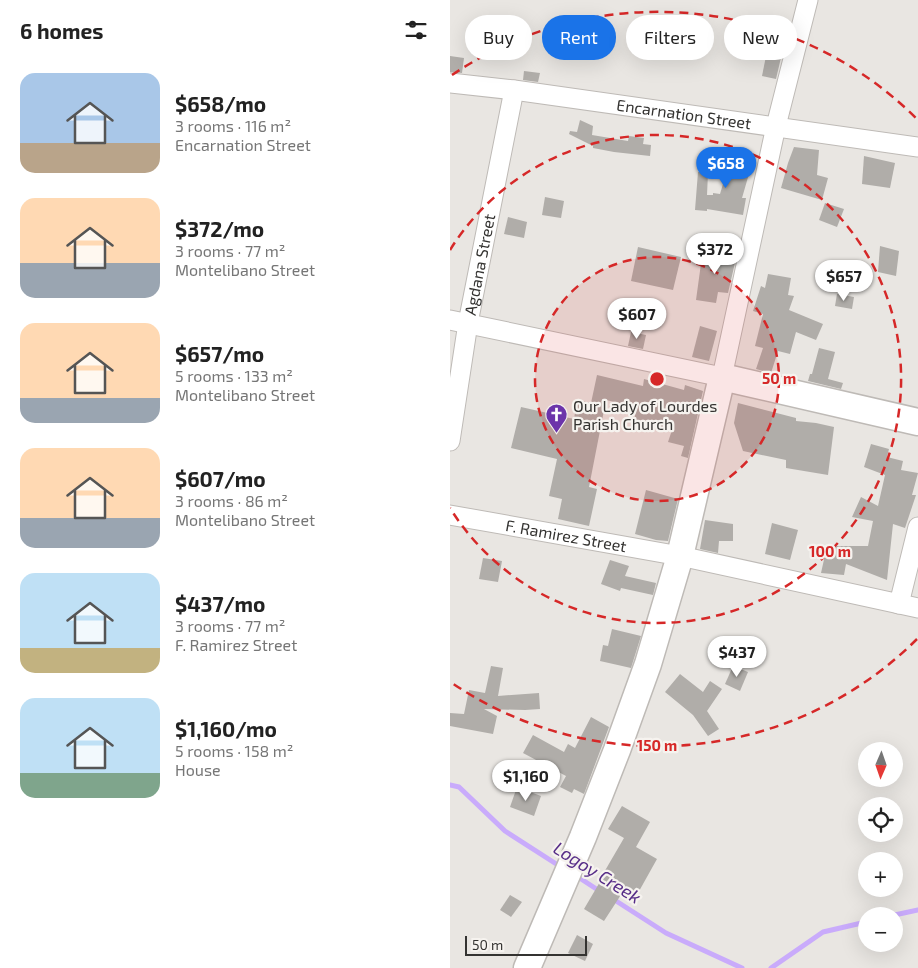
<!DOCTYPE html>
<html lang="en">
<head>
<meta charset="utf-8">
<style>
	body { margin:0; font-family:"Exo 2",sans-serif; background:#f6f6f6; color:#222; height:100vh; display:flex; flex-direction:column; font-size:19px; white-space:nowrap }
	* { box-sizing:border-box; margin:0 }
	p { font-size:16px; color:#767676 }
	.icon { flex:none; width:28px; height:28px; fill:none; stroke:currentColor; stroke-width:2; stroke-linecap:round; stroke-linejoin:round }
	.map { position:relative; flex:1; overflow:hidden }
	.details { display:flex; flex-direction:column; background:#fff; width:450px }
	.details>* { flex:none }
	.banner { position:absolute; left:15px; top:15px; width:378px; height:45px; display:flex; gap:10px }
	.needle { width:32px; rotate:182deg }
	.buttons { position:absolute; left:408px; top:742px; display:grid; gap:10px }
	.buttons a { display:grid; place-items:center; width:45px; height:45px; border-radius:50%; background:#fff; box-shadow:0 5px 20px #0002; font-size:25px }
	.scale { position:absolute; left:15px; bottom:12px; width:122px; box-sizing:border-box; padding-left:5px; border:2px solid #343331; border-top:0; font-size:14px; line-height:18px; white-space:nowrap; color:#343331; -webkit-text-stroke:4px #f6f3ef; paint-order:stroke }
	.price { position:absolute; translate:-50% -42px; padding:0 11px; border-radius:18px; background:#fff; color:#222; font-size:16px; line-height:32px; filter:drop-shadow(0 1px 2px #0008) }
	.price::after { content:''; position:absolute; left:50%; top:30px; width:15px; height:11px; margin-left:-8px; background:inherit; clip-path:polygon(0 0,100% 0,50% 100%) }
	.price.on { background:#1a73e8; color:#fff }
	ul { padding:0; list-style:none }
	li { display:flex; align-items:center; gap:15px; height:125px; padding:0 20px }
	li span { display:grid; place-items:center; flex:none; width:140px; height:100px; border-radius:15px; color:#555 }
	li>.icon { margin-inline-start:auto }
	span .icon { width:60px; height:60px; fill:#fffc; stroke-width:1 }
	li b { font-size:21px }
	h2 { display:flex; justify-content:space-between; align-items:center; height:60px; padding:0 20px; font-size:21px }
	.chip { padding:0 18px; border-radius:22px; background:#fff; box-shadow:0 5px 20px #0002; font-size:18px; line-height:45px }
	.chip.on { background:#1a73e8; color:#fff }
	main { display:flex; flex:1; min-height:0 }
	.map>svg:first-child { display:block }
</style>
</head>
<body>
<main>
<section class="details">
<h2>6 homes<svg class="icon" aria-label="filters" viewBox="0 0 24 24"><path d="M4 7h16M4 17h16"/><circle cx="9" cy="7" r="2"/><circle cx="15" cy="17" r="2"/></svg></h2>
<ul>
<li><span style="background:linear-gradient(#a9c7e8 70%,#b9a48a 0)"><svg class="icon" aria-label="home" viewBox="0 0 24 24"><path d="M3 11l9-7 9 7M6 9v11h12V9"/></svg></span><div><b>$658/mo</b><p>3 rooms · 116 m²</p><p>Encarnation Street</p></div></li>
<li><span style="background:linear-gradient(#ffd9b3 65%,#9aa5b1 0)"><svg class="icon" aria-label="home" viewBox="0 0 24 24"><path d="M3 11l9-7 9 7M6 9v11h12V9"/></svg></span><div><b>$372/mo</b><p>3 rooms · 77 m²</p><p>Montelibano Street</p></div></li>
<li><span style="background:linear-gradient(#ffd9b3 75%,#9aa5b1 0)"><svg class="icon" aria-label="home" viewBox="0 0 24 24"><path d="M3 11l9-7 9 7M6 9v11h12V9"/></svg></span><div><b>$657/mo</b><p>5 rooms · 133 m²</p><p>Montelibano Street</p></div></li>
<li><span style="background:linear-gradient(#ffd9b3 70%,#9aa5b1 0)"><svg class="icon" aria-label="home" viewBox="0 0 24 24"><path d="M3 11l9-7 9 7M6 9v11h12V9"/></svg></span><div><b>$607/mo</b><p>3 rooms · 86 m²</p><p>Montelibano Street</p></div></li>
<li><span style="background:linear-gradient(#bfe0f5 75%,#c2b280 0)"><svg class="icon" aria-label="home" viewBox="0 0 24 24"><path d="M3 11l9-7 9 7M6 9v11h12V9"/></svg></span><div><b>$437/mo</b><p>3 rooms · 77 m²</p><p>F. Ramirez Street</p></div></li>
<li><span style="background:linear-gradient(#bfe0f5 75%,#7fa58c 0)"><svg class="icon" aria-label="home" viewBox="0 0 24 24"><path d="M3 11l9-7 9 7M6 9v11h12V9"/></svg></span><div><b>$1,160/mo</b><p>5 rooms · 158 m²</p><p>House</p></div></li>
</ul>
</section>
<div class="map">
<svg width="468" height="968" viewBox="0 0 468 968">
	<rect width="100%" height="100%" fill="#e9e6e2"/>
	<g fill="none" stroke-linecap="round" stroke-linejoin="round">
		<g stroke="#c9abfb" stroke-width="5">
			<path d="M0,785L9,787L55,831L111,867"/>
			<path d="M125,875L151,892"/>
			<path d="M163,899L216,933L292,968"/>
			<path d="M440,916L468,910"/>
			<path d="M321,968L373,932L416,922"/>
		</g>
	</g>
	<g fill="#b0ada9">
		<path d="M318,46L333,49L326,79L312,76Z"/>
		<path d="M0,56L14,58L12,73L0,72Z"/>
		<path d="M74,71L90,73L88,82L73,80Z"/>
		<path d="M130,120L143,126L142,135L178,141L179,136L194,138L193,144L201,145L200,156L164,152L143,148V146L119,134L120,131L127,132Z"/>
		<path d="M344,147L369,150L367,175L378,178L372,200L331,188L338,163Z"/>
		<path d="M282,154L303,160L292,198H296L293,215L257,209V211L245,210L248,172L258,173L257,195H263V193L270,194Z"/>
		<path d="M414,156L445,163L440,188L412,184Z"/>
		<path d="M95,197L114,201L111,218L92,215Z"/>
		<path d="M375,203L394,209L387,227L369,220Z"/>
		<path d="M58,217L77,222L74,238L54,234Z"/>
		<path d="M430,246L449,251L446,276L428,272Z"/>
		<path d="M188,247L231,257L223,290L181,281Z"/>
		<path d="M253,249L287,254L278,293L268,292L266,303L246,300Z"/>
		<path d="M318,274L341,278L338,295L344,296L339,310L373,324L366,340L346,332L340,354L328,351L321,373L306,369L313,348L305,346L313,314L303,311L311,286L315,288Z"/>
		<path d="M387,294L404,297L402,309L385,306Z"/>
		<path d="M250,326L267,331L259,361L242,357Z"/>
		<path d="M181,332L196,335L193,349L178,346Z"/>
		<path d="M369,348L385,352L378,379L393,383L391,389L358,381L360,374H362Z"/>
		<path d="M147,375L193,386L194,379L234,390L235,385L253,391L238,458L231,456L234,446L218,442L222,430L184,420L187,407L156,400L139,487L147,489L139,526L108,519L112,499L99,496L107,459L61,448L71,407L124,419L127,400L141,403Z"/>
		<path d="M288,403L346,418V421L366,423L384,427L378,475L336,468V460L293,451L284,423Z"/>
		<path d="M421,444L439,449L437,457L453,461L451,470L468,473L462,495H466L455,528L443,524L437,580L396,564L394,575L371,573L377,546H418L423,521L402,517L411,497L428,506L435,475L414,467Z"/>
		<path d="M196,490L228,499L218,541L206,540L185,534Z"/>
		<path d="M255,520L283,524V541H269L268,553L250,549Z"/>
		<path d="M322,523L348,530L340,560L315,554Z"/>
		<path d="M33,558L52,561L48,582L29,579Z"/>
		<path d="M160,560L179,566L175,576L206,583L203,595L171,588L170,591L151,584Z"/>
		<path d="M162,629L191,636L181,668L150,661L153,645L158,646Z"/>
		<path d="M41,666L53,668L48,696L89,693L90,709L75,710L34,709L47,716L43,734L0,726V713L14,714L19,690L35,693Z"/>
		<path d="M283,666L298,672L290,691L275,684Z"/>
		<path d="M230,674L253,692L260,681L272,689L257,711L269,729L258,736L243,715L215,692Z"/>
		<path d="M141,717L159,727L134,794L124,789L122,793L110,787L116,776L73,753L83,735L114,752L118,744L125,748Z"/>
		<path d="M67,787L91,796L84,816L60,807Z"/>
		<path d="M172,806L200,822L186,847L207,859L188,893L176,887L154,921L134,909L154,875L153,874L174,838L158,829Z"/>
		<path d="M60,895L72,902L61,917L50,910Z"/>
		<path d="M127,935L143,944L135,961L118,953Z"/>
	</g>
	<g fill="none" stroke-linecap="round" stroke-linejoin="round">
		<defs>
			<g id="street">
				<path id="s1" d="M0,83L64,90L468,147"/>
				<path d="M0,320L272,377L326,126L358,0"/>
				<path id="s2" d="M0,441L18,323L64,90"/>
				<path id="s3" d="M0,515L230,556L468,608"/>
				<path d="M449,604L468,527"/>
			</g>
			<path id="secondary" d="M77,968L133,837L167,750L198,664L230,556L272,377L468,422"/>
		</defs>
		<use href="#street" stroke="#bebab6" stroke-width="21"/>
		<use href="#secondary" stroke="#bebab6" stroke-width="29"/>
		<use href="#street" stroke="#fff" stroke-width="19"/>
		<use href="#secondary" stroke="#fff" stroke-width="26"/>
	</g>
	<circle cx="207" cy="379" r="122" fill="#d62828" fill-opacity=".12"/>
	<g fill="none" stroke="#d62828" stroke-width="2.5" stroke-dasharray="9 6">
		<circle cx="207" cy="379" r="122"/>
		<path d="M0 250A244 244 0 1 1 0 508"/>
		<path d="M467 639A367 367 0 0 1 2 683M2 75A367 367 0 0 1 467 119"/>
	</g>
	<defs>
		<symbol id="church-pin" viewBox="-11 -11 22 30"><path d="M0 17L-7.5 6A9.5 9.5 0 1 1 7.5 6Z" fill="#6c34aa" stroke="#f6f3ef"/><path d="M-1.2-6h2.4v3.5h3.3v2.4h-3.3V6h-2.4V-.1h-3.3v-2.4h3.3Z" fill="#fff"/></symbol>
	</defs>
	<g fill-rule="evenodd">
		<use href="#church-pin" x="94" y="402" width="25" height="34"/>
	</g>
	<g text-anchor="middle" stroke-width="4.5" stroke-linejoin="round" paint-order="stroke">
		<g font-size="16" fill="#343331" stroke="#f6f3ef">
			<text dy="6" stroke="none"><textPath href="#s1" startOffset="236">Encarnation Street</textPath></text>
			<text dy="6" stroke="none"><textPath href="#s2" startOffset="179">Agdana Street</textPath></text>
			<text dy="6" stroke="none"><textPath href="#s3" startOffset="118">F. Ramirez Street</textPath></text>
		</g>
		<g font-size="16" fill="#343331" stroke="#f6f3ef" text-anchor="start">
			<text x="123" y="412">Our Lady of Lourdes<tspan x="123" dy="18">Parish Church</tspan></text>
		</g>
		<g font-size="18" font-style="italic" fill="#562c87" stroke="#f6f3ef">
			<text transform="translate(147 873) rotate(32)" y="6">Logoy Creek</text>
		</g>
	</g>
	<circle cx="207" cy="379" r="8" fill="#d62828" stroke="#f6f3ef" stroke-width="2.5"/>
	<g font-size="15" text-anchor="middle" font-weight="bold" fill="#d62828" stroke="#f6f3ef" stroke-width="4.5" stroke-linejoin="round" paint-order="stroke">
		<text x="329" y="384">50 m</text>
		<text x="380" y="557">100 m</text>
		<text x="207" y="751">150 m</text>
	</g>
</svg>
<div class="buttons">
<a><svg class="needle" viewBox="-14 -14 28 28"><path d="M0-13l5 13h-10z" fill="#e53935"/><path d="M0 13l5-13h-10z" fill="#767676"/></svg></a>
<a><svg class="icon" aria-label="locate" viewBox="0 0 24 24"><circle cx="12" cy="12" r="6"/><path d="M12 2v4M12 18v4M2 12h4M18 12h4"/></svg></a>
<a>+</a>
<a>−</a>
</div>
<div class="scale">50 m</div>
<b class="price on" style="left:276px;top:189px">$658</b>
<b class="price" style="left:265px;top:275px">$372</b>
<b class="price" style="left:394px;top:302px">$657</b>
<b class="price" style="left:187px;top:340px">$607</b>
<b class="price" style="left:287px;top:678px">$437</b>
<b class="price" style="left:76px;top:802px">$1,160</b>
<div class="banner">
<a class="chip">Buy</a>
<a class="chip on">Rent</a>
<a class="chip">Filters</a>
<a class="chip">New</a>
</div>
</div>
</main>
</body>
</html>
